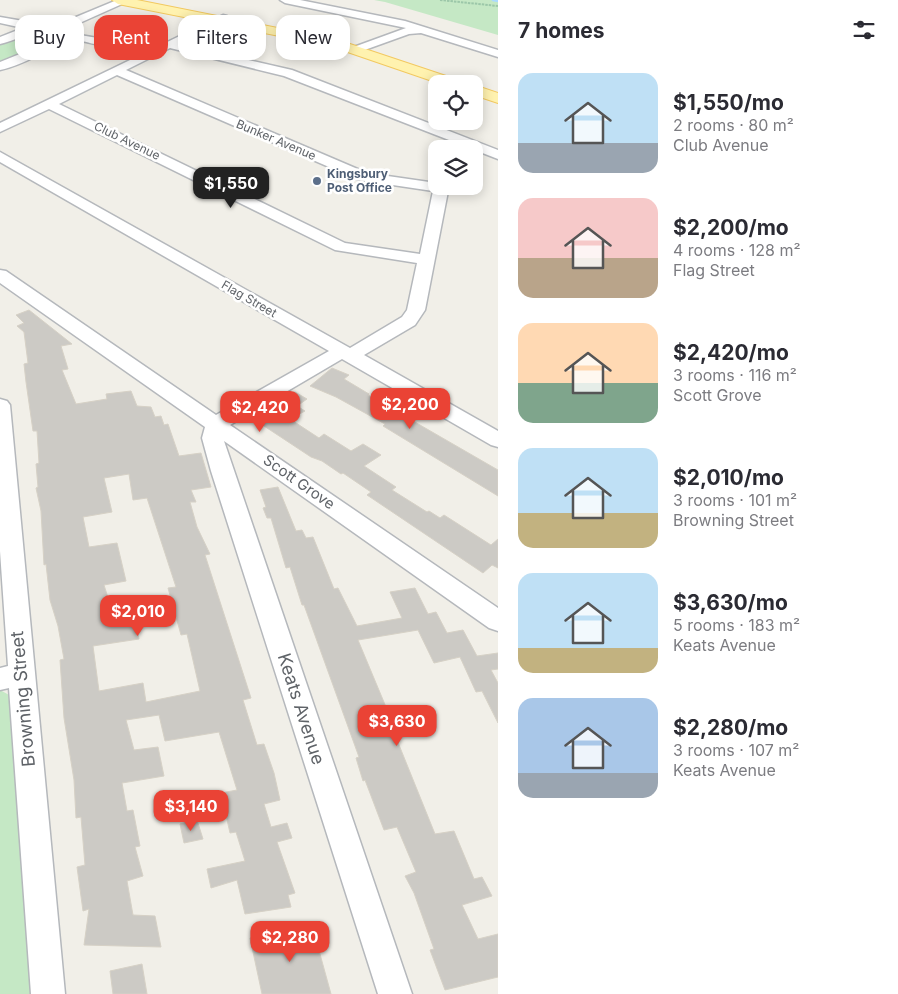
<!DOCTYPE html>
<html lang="en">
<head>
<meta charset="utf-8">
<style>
	body { margin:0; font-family:Inter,sans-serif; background:#f7f7f7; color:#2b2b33; height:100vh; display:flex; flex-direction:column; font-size:19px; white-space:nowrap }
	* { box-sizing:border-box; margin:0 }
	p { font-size:16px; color:#7c7c81 }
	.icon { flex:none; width:28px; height:28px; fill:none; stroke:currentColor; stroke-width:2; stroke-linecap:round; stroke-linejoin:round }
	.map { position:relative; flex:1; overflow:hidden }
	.drawer { display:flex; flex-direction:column; background:#fff; width:400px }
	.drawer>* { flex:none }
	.guide { position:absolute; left:15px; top:15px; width:408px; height:45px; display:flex; gap:10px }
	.buttons { position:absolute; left:428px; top:75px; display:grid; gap:10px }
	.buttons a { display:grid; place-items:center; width:55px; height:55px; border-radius:10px; background:#fff; box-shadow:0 2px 12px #0003; font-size:25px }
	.price { position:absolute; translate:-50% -42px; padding:0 11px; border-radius:10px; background:#ea4335; color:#fff; font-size:16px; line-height:32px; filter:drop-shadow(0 1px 2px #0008) }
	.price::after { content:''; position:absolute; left:50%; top:30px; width:15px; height:11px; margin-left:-8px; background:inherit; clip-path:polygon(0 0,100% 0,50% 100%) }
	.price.current { background:#222; color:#fff }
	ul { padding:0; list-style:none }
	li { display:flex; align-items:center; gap:15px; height:125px; padding:0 20px }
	li span { display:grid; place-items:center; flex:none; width:140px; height:100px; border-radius:15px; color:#555 }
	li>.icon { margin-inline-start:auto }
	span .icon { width:60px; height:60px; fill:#fffc; stroke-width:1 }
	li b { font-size:21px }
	h2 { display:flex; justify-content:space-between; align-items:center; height:60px; padding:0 20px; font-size:21px }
	.tag { padding:0 18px; border-radius:15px; background:#fff; box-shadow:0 2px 12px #0003; font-size:18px; line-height:45px }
	.tag.current { background:#ea4335; color:#fff }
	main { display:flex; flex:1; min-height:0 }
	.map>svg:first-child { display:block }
</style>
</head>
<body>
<main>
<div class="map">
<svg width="498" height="994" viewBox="0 0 498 994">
	<rect width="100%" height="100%" fill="#f1efe8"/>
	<g fill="#c5e8c5">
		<path d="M374,0H498V35L385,2Z"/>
		<path d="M33,29L66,36L0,65V42Z"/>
		<path d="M0,690L11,696L36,994H0Z"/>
	</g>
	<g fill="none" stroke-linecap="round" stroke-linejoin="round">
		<path stroke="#aadaff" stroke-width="2.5" d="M493,0L498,1"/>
	</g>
	<g fill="#cccac5" stroke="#d6d1c6" fill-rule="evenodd">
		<path d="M29,310L72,344L61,346L68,369L62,370L76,404L107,399L106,394L131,391L137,406L151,407L155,417L161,416L164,425L168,424L179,456L201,453L211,487L191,490L196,502H190L197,527L210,554L205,555L251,698L243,700L257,745L264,744L274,773L280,800L264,804L271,827L287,823L292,838L277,842L295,893L288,895L291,907L245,914L237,880L211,888L207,869L245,861L236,832L230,833L221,793L237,790L219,732L165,741L159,715L126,720L134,750L158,747L164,776L122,783L127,811L133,810L140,846L135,847L143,876L127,881L133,915L155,916L161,947L84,945L89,909L83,911L77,867L85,865L81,817L76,818L74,780L64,718L60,660L64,659L58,626L50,600L46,564L44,565L41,511L36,488L38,487L36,464L39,463L37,431H33L26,382L24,364L28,363L24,332L17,326L24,323L16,315ZM129,474L133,500L147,498L176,587L168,588L181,635L187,634L200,691L146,702L143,683L99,691L93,646L139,639L135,617L115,620L104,585L126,581L117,543L89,547L83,517L112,512L104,478Z"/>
		<path d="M332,368L349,375L344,379L369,394L368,395L498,470V496L383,426L385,424L336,397L310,386Z"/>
		<path d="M295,392L307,399L297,406L305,411L290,419L319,438L324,434L351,451L363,444L381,455L364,466L396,487L392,490L427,512L429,511L440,518L444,515L491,545L498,539V568L492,565L483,573L367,495L371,492L343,473L341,474L322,461L311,457L261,424L263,423L257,420L261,417L258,415Z"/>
		<path d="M278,487L296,531L302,530L306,538L313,537L334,589L338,588L357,626L402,618L390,592L415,588L428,614L436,612L447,633L463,630L477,656L498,653V669L491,670L498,683V723L482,691L476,692L460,657L434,663L418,630L358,640L386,707L377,709L390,736L395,735L435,834L454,831L474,879L482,877L492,896L462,905L478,939L498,934V977L445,990L430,950L434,949L414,893L405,876L416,872L397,827L384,830L365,780L363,781L356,758L359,757L304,605H302L290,567L286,568L271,518H267L263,508L266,507L260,490Z"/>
		<path d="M197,820L203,839L184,843L180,824Z"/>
		<path d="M312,925L331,994H262L250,938Z"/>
		<path d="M142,964L147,994H113L110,971Z"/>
	</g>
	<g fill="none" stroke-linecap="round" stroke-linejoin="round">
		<defs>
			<g id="minor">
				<path d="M117,0H131L64,30C77,36 92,36 106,40V44C94,47 83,38 71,41C46,48 26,65 0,70V62L62,37C39,25 21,39 0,44V37L23,28L0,23V17L29,22L33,26L52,27Z"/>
				<path d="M280,0H300L405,21L498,50V57L421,33L409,34L359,52H351V48L406,28L285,3Z"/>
				<path d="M223,15L227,16V20L179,44L292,70L498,150V159L284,76L170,48L126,70L367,173L436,183V186H449L425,310L415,325L364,355L498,431V447L491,445L342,359L230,425L498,608V631L489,628L224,441L412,994H378L211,471L202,438L205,427L0,283V270L6,271L216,415L329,351L0,162V152L350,348L402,317L407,310L417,263L335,250L49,109L0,132V123ZM117,75L359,180L433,191L420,254L345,243L59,104Z"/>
				<path d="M0,399L7,401L10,405L65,994H31L9,688L0,690V668L8,666L0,551Z"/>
			</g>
			<g id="major">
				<path d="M112,0H137L338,40L461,81L463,84H441L330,46L118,4Z"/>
				<path d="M474,85L498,93V103L474,95Z"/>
			</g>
		</defs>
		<use href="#minor" stroke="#b5b8bc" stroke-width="3"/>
		<use href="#major" stroke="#f2c960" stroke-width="2"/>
		<path stroke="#9cc7a9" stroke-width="2" stroke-dasharray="2.5 1" stroke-linecap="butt" d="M440,0L498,6"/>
		<use href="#minor" fill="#fff" fill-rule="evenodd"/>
		<use href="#major" fill="#fff2af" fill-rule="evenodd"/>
	</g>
	<circle fill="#5c6f8a" stroke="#fff" stroke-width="2" cx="317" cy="181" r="5"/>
	<g text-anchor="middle" stroke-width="5" stroke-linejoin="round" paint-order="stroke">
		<g font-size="12" fill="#5f6368" stroke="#fff">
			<text transform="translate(276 140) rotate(23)" y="4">Bunker Avenue</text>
			<text transform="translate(127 141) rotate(26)" y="4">Club Avenue</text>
			<text transform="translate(249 299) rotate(30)" y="4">Flag Street</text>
		</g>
		<g font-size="12" font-weight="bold" fill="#4e5e75" stroke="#fff" text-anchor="start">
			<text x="327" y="178">Kingsbury<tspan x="327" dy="14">Post Office</tspan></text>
		</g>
		<g font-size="15" fill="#5f6368" stroke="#fff">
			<text transform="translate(299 482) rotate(35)" y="5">Scott Grove</text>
		</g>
		<g font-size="18" fill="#5f6368" stroke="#fff">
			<text transform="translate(23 699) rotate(-95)" y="6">Browning Street</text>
			<text transform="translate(301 709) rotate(72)" y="6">Keats Avenue</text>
		</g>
	</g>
</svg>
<div class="buttons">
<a><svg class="icon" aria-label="locate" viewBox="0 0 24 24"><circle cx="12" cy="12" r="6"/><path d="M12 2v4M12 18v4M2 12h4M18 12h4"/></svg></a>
<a><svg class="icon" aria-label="layers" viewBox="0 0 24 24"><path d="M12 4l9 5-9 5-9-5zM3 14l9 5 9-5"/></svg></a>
</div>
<b class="price current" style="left:231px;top:209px">$1,550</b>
<b class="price" style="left:410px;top:430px">$2,200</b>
<b class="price" style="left:260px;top:433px">$2,420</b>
<b class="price" style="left:138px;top:637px">$2,010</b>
<b class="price" style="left:397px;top:747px">$3,630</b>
<b class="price" style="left:191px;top:832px">$3,140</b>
<b class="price" style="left:290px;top:963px">$2,280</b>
<div class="guide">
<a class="tag">Buy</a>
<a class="tag current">Rent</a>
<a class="tag">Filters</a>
<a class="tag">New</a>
</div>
</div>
<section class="drawer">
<h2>7 homes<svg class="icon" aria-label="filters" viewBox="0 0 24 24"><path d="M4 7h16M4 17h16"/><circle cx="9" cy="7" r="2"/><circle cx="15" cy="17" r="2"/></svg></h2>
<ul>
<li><span style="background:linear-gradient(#bfe0f5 70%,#9aa5b1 0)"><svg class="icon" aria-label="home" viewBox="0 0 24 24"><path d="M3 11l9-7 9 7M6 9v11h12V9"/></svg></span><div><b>$1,550/mo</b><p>2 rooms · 80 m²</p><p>Club Avenue</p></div></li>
<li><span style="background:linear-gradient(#f6c9c9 60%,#b9a48a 0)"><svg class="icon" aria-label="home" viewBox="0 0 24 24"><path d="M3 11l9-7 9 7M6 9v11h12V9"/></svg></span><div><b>$2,200/mo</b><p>4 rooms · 128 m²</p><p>Flag Street</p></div></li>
<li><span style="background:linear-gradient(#ffd9b3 60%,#7fa58c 0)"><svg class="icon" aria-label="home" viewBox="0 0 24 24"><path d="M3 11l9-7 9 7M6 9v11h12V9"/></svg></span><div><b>$2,420/mo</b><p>3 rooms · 116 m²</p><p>Scott Grove</p></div></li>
<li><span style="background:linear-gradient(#bfe0f5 65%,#c2b280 0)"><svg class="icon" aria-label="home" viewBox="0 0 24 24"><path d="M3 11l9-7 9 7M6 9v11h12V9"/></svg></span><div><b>$2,010/mo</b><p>3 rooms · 101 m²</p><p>Browning Street</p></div></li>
<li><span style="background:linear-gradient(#bfe0f5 75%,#c2b280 0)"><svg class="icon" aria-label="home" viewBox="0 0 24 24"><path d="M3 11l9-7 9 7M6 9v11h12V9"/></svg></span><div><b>$3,630/mo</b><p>5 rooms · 183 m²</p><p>Keats Avenue</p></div></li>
<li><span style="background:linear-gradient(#a9c7e8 75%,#9aa5b1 0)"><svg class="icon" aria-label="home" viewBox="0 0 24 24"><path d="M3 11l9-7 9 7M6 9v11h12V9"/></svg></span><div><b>$2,280/mo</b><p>3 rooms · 107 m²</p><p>Keats Avenue</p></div></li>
</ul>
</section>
</main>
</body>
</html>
